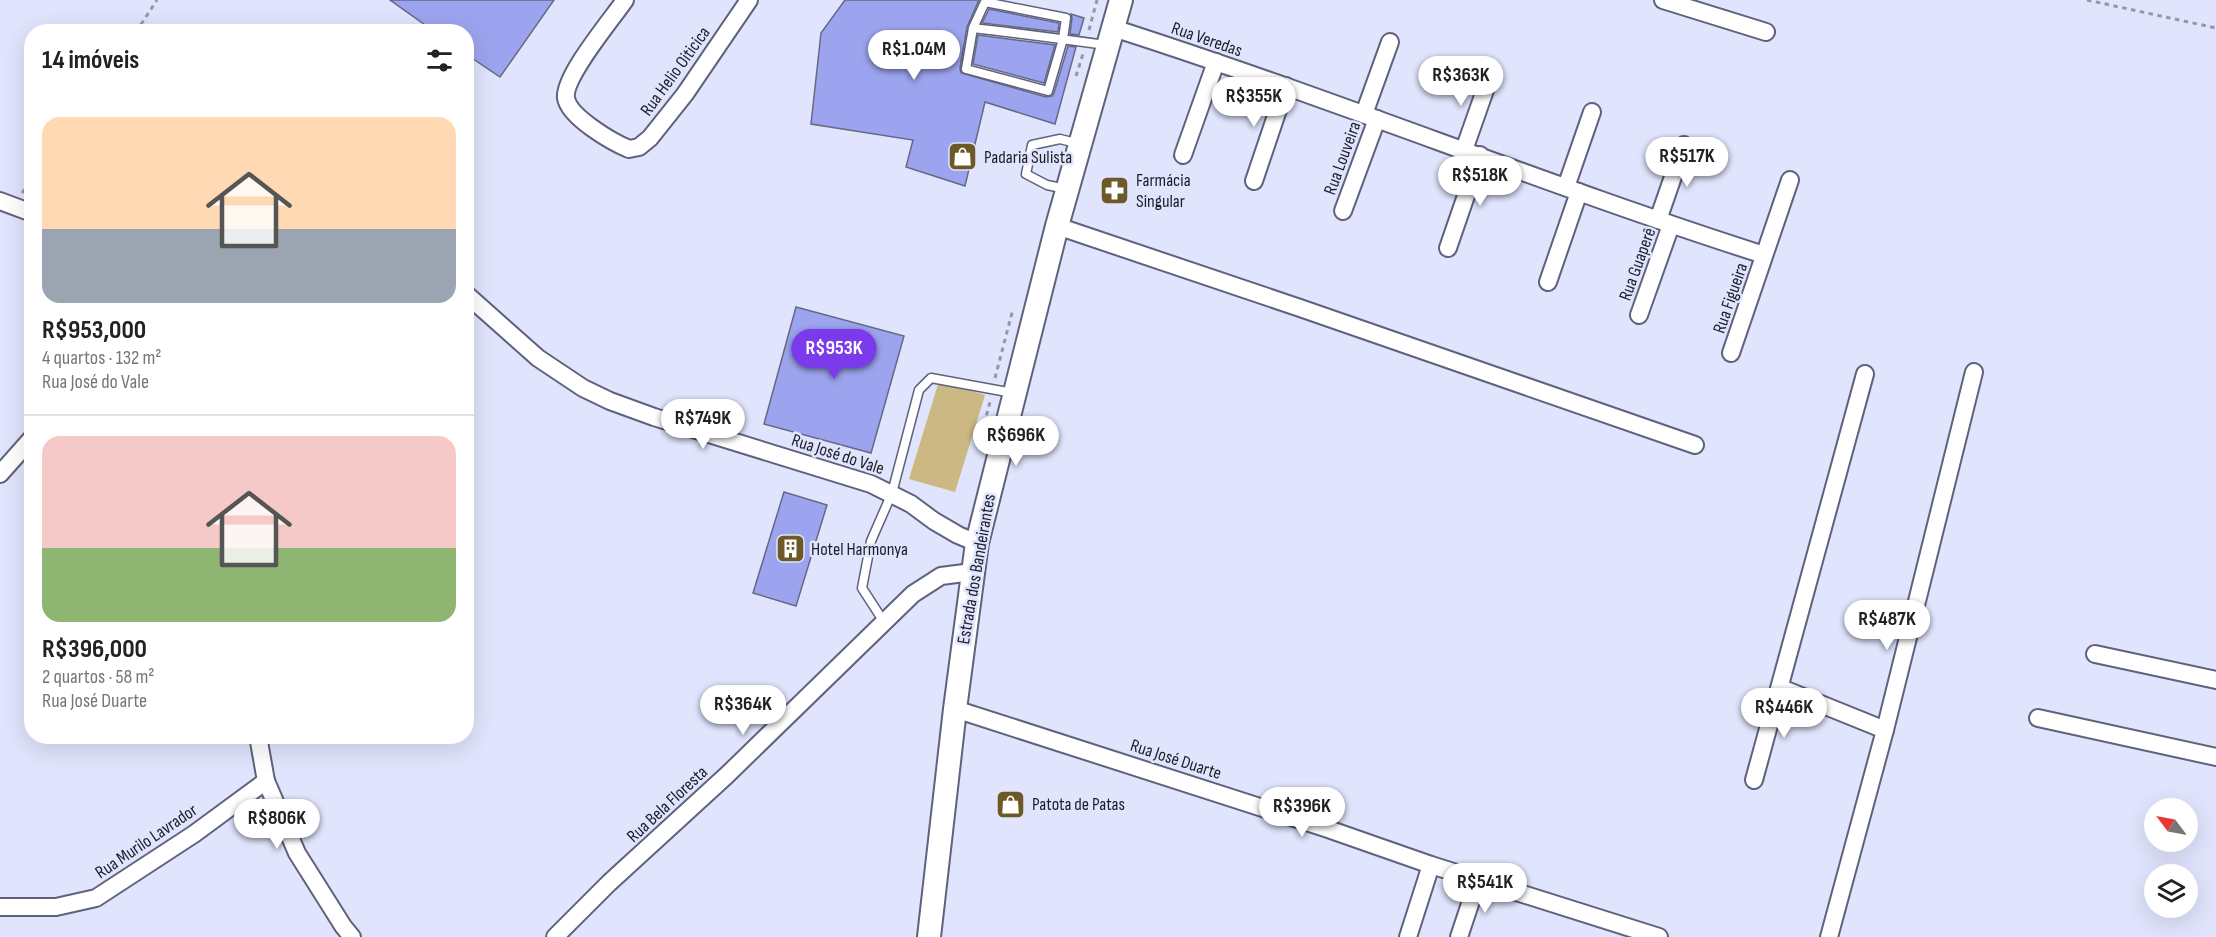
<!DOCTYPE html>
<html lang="pt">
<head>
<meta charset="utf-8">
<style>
	body { margin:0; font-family:"Sofia Sans Condensed",sans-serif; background:#f6f6f6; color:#222; height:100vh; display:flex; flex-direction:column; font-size:22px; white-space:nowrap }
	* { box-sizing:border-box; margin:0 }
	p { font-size:20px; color:#767676 }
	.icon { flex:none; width:33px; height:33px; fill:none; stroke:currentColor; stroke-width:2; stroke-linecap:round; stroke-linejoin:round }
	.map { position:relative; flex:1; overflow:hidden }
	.sheet { position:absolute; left:24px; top:24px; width:450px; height:720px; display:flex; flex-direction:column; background:#fff; border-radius:24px; box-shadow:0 6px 24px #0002 }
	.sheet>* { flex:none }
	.needle { width:39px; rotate:302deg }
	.controls { position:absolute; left:2144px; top:798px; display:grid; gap:12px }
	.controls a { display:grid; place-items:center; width:54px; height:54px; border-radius:50%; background:#fff; box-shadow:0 6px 24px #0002; font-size:30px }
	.price { position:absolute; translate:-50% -51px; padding:0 14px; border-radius:21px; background:#fff; color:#222; font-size:20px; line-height:39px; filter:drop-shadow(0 2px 3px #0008) }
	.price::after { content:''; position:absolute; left:50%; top:36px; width:18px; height:14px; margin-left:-9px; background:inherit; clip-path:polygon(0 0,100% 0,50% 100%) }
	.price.active { background:#7c3aed; color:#fff }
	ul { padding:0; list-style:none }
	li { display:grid; align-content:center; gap:12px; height:318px; padding:0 18px }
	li+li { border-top:2px solid #e0e0e0 }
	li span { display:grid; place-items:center; height:186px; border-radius:18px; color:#555 }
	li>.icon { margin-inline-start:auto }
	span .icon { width:108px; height:108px; fill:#fffc; stroke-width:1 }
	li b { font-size:26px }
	h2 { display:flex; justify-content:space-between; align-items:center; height:72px; padding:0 18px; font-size:26px }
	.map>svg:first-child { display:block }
</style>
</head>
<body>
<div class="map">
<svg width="2216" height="937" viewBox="0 0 2216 937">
	<rect width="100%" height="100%" fill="#e0e4fc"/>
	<path fill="#cbb883" d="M939,381L985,395L955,492L909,479Z"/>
	<g fill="#9da4ef" stroke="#666984" stroke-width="1.5">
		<path d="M390,0H554L500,77L466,54V32H435Z"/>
		<path d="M845,0H979L967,27L960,68L961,73L1046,97L1052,96L1054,93L1068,46L1076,47L1055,124L985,102L965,186L906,167L913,140L811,124L821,33Z"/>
		<path d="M989,9L1059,23L1058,32L982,23Z"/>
		<path d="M1071,14L1084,18L1079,35L1070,34L1072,18Z"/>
		<path d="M978,35L1055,45L1044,83L973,64Z"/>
		<path d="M796,307L904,336L871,453L764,424Z"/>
		<path d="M784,492L827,505L796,606L753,593Z"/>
	</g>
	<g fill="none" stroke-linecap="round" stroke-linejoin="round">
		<defs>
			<g id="service">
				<path d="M973,28L985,2L1066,18L1063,39L1048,91L966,69L973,28C1017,33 1062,39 1106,45"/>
				<path d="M1066,189L1047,185L1026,174L1032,145L1060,139L1080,144"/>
				<path d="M884,622L862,588L871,541L892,493L919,390L931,378L1013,393"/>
			</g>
			<g id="minor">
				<path d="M625,0C612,19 563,77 566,98C569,117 612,142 629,149L639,147L650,138L685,94L749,0"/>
				<path d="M1663,0L1766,32"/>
				<path d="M1113,28C1332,98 1545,185 1764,255"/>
				<path d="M1364,114L1390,42"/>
				<path d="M1464,150L1490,76"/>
				<path d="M1183,155L1216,62"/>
				<path d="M1254,181L1286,86"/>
				<path d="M1566,187L1592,112"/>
				<path d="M0,201L32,213"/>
				<path d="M1343,211L1377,119"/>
				<path d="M1658,220L1684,145"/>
				<path d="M1057,226L1300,308L1695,445"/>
				<path d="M1448,248L1480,155"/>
				<path d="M1548,282L1579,192"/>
				<path d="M466,294L538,358L583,388L610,401L654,417L871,484L911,504L934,521L958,535L977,543"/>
				<path d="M1639,315L1671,225"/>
				<path d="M1731,353L1790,180"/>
				<path d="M0,474L32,438"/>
				<path d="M2095,654L2216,680"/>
				<path d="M1781,688L1885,730"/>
				<path d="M955,709L1328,829L1431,865L1659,937"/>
				<path d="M2038,718L2216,757"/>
				<path d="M258,736L266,781L297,853L343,926L352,937"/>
				<path d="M1754,780L1865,374"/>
				<path d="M0,907H56L96,898L194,834L266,781"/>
				<path d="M555,937L609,883L727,775L913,594L941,576L972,572"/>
				<path d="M1408,937L1431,865"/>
				<path d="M1459,937L1478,880"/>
				<path d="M1829,937L1885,730L1974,372"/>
			</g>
			<path id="secondary" d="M929,937L955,709L977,543L1057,226L1121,0"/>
		</defs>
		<use href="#service" stroke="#5f627d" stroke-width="11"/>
		<use href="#minor" stroke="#5f627d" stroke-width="20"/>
		<use href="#secondary" stroke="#5f627d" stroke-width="26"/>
		<g stroke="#9497aa" stroke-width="3" stroke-dasharray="4.5 4.5" stroke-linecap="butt">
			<path d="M2087,0L2216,28"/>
			<path d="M1089,30L1097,0"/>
			<path d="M136,32L157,0"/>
			<path d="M1076,76L1083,54"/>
			<path d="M22,193L32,179"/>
			<path d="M995,378L1013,309"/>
			<path d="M984,424L990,402"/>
		</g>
		<use href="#service" stroke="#fff" stroke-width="8"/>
		<use href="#minor" stroke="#fff" stroke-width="16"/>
		<use href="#secondary" stroke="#fff" stroke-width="22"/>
	</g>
	<defs>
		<symbol id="shop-square" viewBox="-11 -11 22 22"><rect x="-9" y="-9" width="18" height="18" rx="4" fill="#6b5927" stroke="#e0e4fc"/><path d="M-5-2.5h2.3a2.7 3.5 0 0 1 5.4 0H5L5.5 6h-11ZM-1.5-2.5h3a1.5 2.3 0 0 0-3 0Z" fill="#fff"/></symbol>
		<symbol id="pharmacy-square" viewBox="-11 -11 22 22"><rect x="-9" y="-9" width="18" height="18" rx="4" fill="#6b5927" stroke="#e0e4fc"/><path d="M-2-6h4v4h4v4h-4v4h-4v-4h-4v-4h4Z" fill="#fff"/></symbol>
		<symbol id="building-square" viewBox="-11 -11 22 22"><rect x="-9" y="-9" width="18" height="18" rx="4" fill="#6b5927" stroke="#e0e4fc"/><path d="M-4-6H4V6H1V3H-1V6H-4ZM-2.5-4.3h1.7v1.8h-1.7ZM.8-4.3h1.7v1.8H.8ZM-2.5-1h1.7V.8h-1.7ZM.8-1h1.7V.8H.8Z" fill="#fff"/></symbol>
	</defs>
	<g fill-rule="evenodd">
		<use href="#shop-square" x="946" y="140" width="33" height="33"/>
		<use href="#pharmacy-square" x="1098" y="174" width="33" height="33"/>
		<use href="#building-square" x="774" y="532" width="33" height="33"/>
		<use href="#shop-square" x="994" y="788" width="33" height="33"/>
	</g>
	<g text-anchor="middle" stroke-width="5" stroke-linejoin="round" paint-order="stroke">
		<g font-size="18" fill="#1c1e29" stroke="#e0e4fc">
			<text transform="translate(1207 39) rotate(19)" y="6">Rua Veredas</text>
			<text transform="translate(675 71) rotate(-54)" y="6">Rua Helio Oiticica</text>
			<text transform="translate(1342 158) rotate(-70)" y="6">Rua Louveira</text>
			<text transform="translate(1637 264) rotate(-70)" y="6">Rua Guaperê</text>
			<text transform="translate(1730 298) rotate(-71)" y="6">Rua Figueira</text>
			<text transform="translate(838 454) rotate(18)" y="6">Rua José do Vale</text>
			<text transform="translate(976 569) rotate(-80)" y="6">Estrada dos Bandeirantes</text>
			<text transform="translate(1176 759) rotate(18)" y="6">Rua José Duarte</text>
			<text transform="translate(667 804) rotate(-43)" y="6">Rua Bela Floresta</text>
			<text transform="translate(146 841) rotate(-34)" y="6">Rua Murilo Lavrador</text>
		</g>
		<g font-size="18" fill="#1c1e29" stroke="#e0e4fc" text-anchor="start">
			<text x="984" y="163">Padaria Sulista</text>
			<text x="1136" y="186">Farmácia<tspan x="1136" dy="21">Singular</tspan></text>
			<text x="811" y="555">Hotel Harmonya</text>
			<text x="1032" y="810">Patota de Patas</text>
		</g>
	</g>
</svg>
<div class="controls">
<a><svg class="needle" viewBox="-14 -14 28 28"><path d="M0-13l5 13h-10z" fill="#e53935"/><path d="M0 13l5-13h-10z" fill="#767676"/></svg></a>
<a><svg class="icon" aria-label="layers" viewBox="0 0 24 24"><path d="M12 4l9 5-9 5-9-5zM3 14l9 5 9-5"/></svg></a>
</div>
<b class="price" style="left:914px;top:81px">R$1.04M</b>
<b class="price" style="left:1461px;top:107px">R$363K</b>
<b class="price" style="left:1254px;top:128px">R$355K</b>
<b class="price" style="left:1687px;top:188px">R$517K</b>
<b class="price" style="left:1480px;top:207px">R$518K</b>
<b class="price active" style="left:834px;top:380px">R$953K</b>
<b class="price" style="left:703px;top:450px">R$749K</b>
<b class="price" style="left:1016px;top:467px">R$696K</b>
<b class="price" style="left:1887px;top:651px">R$487K</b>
<b class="price" style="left:743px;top:736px">R$364K</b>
<b class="price" style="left:1784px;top:739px">R$446K</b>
<b class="price" style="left:1302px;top:838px">R$396K</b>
<b class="price" style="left:277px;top:850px">R$806K</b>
<b class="price" style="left:1485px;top:914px">R$541K</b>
<section class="sheet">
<h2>14 imóveis<svg class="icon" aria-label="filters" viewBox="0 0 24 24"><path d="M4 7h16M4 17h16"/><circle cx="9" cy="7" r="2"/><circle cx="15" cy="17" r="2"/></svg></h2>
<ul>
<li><span style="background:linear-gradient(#ffd9b3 60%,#9aa5b1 0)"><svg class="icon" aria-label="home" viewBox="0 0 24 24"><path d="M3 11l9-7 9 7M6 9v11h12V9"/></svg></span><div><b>R$953,000</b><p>4 quartos · 132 m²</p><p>Rua José do Vale</p></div></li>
<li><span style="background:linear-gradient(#f6c9c9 60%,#8fb573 0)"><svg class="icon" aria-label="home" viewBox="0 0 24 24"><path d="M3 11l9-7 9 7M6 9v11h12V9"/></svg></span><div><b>R$396,000</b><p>2 quartos · 58 m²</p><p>Rua José Duarte</p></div></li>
</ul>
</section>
</div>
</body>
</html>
